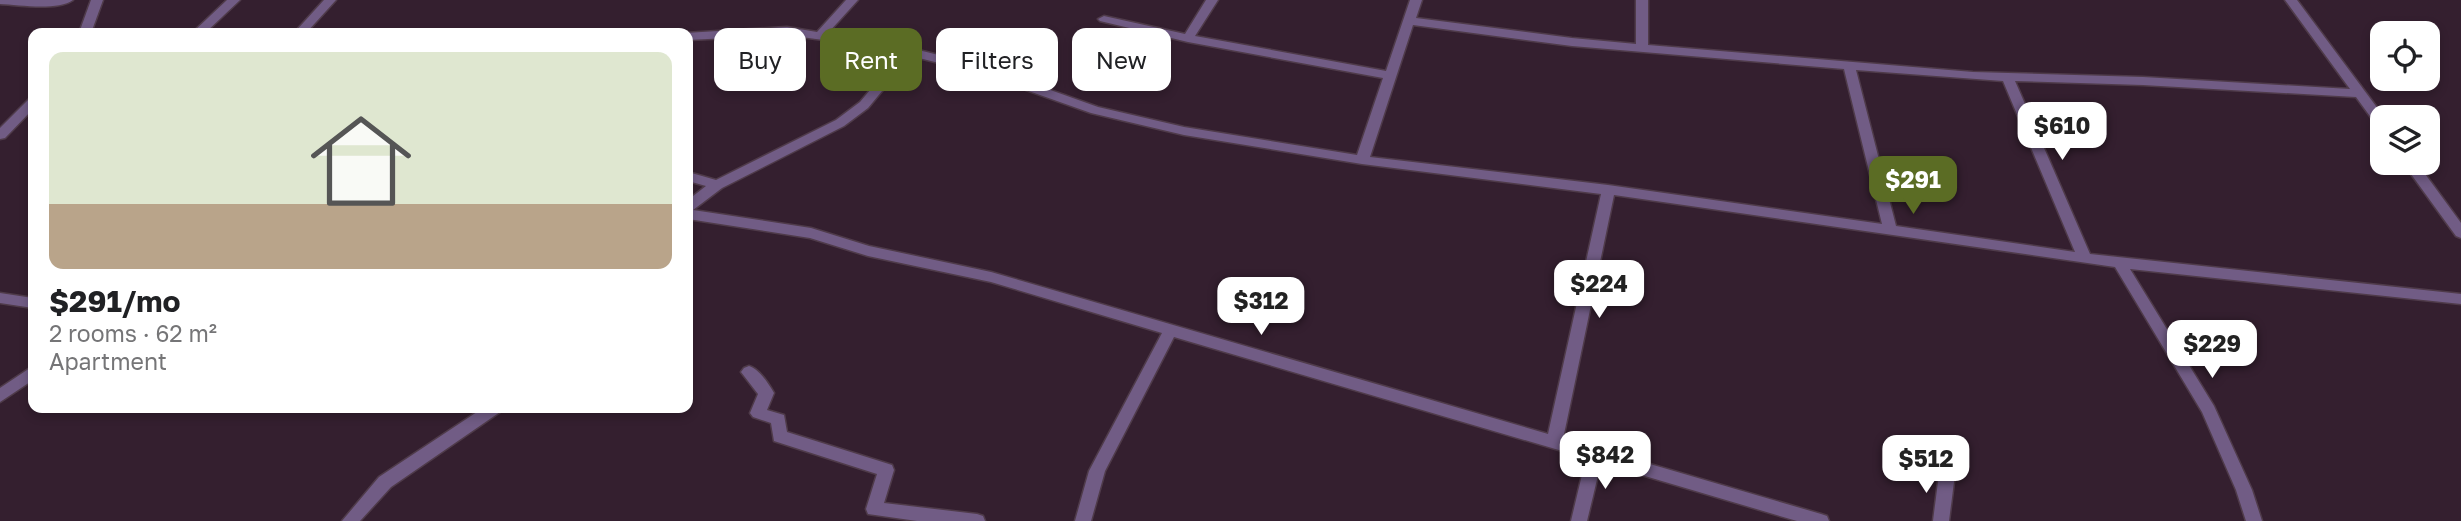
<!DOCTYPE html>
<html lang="en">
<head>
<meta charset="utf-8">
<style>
	body { margin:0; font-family:"Golos Text",sans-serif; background:#f2f2f2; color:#202124; height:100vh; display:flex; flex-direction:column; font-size:26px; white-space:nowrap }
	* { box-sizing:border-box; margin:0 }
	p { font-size:23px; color:#757577 }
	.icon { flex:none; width:38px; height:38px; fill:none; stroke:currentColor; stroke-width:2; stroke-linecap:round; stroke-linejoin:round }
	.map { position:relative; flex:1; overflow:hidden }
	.details { position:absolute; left:28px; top:28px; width:665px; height:385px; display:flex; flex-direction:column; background:#fff; border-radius:14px; box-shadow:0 4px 10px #0003 }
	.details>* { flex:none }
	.banner { position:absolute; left:714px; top:28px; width:665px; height:63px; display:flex; gap:14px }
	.tools { position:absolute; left:2370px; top:21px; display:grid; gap:14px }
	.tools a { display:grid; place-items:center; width:70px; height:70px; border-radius:14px; background:#fff; box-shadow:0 4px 10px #0003; font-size:35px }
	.price { position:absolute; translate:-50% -60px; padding:0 16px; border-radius:14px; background:#fff; color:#222; font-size:23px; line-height:46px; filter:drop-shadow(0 2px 4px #0008) }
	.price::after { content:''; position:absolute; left:50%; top:42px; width:21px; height:16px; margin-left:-10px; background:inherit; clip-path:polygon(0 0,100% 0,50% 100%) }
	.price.current { background:#5b6c24; color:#fff }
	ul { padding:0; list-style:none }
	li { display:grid; align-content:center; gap:14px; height:371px; padding:0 21px }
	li+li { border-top:2px solid #e0e0e0 }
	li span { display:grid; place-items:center; height:217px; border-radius:14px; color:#555 }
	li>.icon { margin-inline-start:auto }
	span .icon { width:126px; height:126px; fill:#fffc; stroke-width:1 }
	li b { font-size:30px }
	.chip { padding:0 24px; border-radius:14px; background:#fff; box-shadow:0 4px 10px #0003; font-size:24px; line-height:63px }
	.chip.current { background:#5b6c24; color:#fff }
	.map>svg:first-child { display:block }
</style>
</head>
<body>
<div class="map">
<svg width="2461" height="521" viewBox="0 0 2461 521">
	<rect width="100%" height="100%" fill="#341f2f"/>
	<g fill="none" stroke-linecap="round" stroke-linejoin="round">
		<defs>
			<g id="street">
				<path d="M0,0H73C58,11 19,5 0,4Z"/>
				<path d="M91,0H103L91,33H79Z"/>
				<path d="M227,0H240L205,33H192Z"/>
				<path d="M324,0H336L306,33H294Z"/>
				<path d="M846,0H858L828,33L874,39L983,66L1098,107L1184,127L1357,155L1383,78L1188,42L1100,21L1098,19L1104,16L1185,34L1206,0H1218L1195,36L1386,71L1410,0H1422L1416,18L1572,38L1636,44V0H1648V45L1973,72L2143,77L2350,89L2285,0H2297L2384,117H2382V128L2378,127L2356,97L2143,85L2015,81L2090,254L2461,294V304L2130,269L2214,406L2252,490L2262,521H2246L2236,490L2202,412L2115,267L1614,195L1563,439L1591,447L1595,446L1602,450L1821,514L1827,516L1829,521H1797L1601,463L1587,521H1571L1586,458L1174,337L1105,471L1091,521H1075L1089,471L1162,333L991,282L868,256L810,238L688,219V200L706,186L688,181V172L716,180L836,120L860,102L901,53L874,47L787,35L688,40V33H685L787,27L817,32ZM1413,25L1572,46L1844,69L1882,224L1608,185L1370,157ZM911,56L975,72L1091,113L1184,135L1362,164L1601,194L1548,434L991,272L869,246L811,228L693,210L722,188L844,126L868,108ZM1856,70L2003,81L2075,252L1896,226Z"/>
				<path d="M33,98V109L5,138L0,139V128L29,99Z"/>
				<path d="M2403,163H2417L2461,223V238L2456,236Z"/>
				<path d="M0,293L33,298V308L0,303Z"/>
				<path d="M33,366V380L0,402V388Z"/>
				<path d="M749,366C759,369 769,384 774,393L767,410L784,415L787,432L892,465L894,470L884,503L977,514L983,516L985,521H917L868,514L866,509L877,474L774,441L771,423L753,417L750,413L758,394L741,372L744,368Z"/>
				<path d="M483,408H503L500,412L391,487L360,521H342L379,477Z"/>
				<path d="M1947,467L1953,469L1955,474L1949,521H1933L1939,474L1941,469Z"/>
			</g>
		</defs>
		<use href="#street" stroke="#4f3b4a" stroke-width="3"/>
		<use href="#street" fill="#715c85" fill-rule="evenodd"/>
	</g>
</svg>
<div class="tools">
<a><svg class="icon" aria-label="locate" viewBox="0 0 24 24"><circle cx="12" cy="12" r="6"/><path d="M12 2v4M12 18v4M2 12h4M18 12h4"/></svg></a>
<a><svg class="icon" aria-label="layers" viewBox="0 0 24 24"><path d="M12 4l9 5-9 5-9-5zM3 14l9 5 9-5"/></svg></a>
</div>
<b class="price" style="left:2062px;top:162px">$610</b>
<b class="price current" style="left:1913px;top:216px">$291</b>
<b class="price" style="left:1599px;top:320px">$224</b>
<b class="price" style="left:1261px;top:337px">$312</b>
<b class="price" style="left:2212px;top:380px">$229</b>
<b class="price" style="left:1605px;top:491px">$842</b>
<b class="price" style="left:1926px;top:495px">$512</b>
<div class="banner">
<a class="chip">Buy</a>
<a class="chip current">Rent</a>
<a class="chip">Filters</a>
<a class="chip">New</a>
</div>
<section class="details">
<ul>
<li><span style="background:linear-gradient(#dfe7d0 70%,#b9a48a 0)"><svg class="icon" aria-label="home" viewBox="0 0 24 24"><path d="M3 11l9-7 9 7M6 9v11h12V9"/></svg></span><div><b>$291/mo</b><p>2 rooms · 62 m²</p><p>Apartment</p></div></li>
</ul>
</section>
</div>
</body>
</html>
